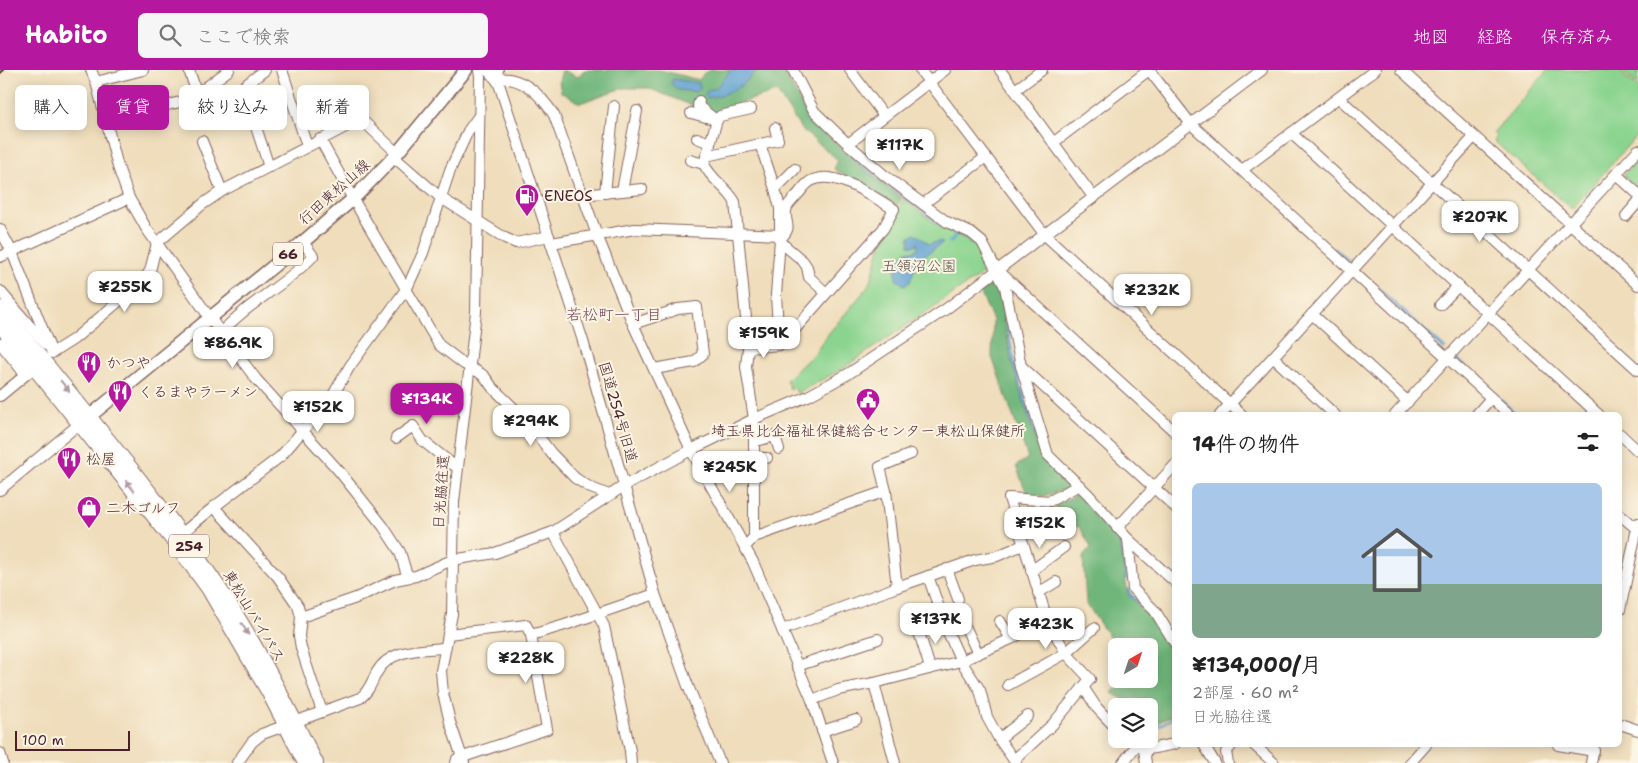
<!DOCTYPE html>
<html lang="ja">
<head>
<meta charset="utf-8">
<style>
	body { margin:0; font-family:"Shantell Sans","Klee One",sans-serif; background:#f6f6f6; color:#222; height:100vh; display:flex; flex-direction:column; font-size:19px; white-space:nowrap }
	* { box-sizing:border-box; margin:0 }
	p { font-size:16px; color:#767676 }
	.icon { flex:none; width:28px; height:28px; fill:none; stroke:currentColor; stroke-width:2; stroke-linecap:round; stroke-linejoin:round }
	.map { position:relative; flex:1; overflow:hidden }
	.side { position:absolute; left:1172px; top:342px; width:450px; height:335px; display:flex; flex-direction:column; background:#fff; border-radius:8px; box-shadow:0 2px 12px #0003 }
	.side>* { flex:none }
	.guide { position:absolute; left:15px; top:15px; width:475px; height:45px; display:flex; gap:10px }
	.needle { width:32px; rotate:39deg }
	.fabs { position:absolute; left:1108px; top:568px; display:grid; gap:10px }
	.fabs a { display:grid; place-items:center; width:50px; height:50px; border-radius:8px; background:#fff; box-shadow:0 2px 12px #0003; font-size:25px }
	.scale { position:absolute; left:15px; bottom:12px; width:115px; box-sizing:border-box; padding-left:5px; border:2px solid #4a1f2b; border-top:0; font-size:14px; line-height:18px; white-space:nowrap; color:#4a1f2b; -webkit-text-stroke:4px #fcf5e5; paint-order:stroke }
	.price { position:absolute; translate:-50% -42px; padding:0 11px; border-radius:10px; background:#fff; color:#222; font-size:16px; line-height:32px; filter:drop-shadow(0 1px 2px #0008) }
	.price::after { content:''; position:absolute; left:50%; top:30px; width:15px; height:11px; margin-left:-8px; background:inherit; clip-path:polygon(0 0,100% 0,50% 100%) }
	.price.on { background:#b5179e; color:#fff }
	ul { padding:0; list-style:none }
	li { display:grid; align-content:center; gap:10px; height:265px; padding:0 20px }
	li span { display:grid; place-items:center; height:155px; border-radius:8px; color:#555 }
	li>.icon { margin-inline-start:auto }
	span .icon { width:90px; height:90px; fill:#fffc; stroke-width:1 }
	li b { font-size:21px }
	h2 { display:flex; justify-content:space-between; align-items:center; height:60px; padding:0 20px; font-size:21px }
	.pill { padding:0 18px; border-radius:8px; background:#fff; box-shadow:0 2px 12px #0003; font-size:18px; line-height:45px }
	.pill.on { background:#b5179e; color:#fff }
	header { display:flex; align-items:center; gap:30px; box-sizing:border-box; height:70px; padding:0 25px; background:#b5179e; color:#fff }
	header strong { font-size:24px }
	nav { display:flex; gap:28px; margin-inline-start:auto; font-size:18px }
	.search { width:350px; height:45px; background:#f6f6f6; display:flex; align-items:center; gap:12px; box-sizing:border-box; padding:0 18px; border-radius:8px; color:#767676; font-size:19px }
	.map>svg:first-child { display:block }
</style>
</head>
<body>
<header>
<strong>Habito</strong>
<div class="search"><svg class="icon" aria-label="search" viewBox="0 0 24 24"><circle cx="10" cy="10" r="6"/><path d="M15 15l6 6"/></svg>ここで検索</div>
<nav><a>地図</a><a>経路</a><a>保存済み</a></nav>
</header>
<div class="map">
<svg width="1638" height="693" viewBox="0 0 1638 693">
	<rect width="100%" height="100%" fill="#fcf5e5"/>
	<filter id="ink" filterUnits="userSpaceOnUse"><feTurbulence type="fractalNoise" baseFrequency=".02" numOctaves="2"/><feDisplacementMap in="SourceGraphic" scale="10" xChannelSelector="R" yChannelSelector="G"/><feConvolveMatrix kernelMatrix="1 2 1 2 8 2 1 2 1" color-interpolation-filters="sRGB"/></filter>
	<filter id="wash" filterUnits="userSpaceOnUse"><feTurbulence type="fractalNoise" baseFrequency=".0096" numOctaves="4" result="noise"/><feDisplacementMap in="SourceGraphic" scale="20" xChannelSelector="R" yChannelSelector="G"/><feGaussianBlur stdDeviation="1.12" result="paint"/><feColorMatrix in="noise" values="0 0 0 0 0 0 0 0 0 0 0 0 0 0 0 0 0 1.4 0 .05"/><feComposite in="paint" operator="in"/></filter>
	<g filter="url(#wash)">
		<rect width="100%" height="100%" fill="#efddbb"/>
		<g fill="#8bd48f" stroke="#6a7a5d">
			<path d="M1548,0H1618L1638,18V64L1572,139L1494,71L1497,67L1493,63Z"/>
			<path d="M1621,0H1638V15Z"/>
			<path d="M1638,89V119L1623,105Z"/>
			<path d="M904,129L943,159L964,168L976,176L985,197L982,204L842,299L797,323L794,317L790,319L786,310L815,283L829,263L867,218L872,207L884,163Z"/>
		</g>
		<g fill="#70b67a" stroke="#5d6a52">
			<path d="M562,0L578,7L584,0H660L699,10L704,3L710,0H783L810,50L869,103L902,128L896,137L834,99L838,90L801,59L777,22L736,34V38L713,43L693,36L648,18H622L580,33L561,22L559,11Z"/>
			<path d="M994,212L999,221L1012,294L1042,389L1071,418L1043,426L1027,424L1016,396L1028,388L992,287L993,250L980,222Z"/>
			<path d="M1077,424L1119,472L1128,524L1153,550L1175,586V644L1149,657V636H1131L1125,630L1112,623L1124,609H1149V576L1116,577L1086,533L1083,487L1091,477L1079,456L1071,457L1055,436Z"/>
		</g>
		<g fill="#5ea0d1" stroke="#54607e">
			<path d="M731,0H756C745,17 727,25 707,28L705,26L707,21L717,17Z"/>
			<path d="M673,9L699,13L700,18L696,22L679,20L671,14Z"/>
			<path d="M915,163L929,174L941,171L943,173L920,189L916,195L910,212L904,215L896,209V196L906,181H914L918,178V174L913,176L909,175L910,166Z"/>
		</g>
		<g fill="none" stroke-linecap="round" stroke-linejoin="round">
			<g stroke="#5ea0d1" stroke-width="2.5">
				<path d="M787,0L791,8"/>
				<path d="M1158,2L1187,41"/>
				<path d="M810,43L833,66"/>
				<path d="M851,83L870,101L945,157L969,168"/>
				<path d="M949,172H951L956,164L958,163"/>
				<path d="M1335,179L1351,193"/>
				<path d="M1360,202L1445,279"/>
				<path d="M1006,245L1014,295L1044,390L1071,415"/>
				<path d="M1456,289L1517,345"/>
				<path d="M1080,423L1121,471L1127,509"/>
				<path d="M1129,519L1130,524L1144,537"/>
				<path d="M1148,541L1175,582"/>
				<path d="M1149,661L1175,647"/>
			</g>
		</g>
	</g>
	<g filter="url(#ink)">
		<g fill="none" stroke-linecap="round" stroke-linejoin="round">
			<defs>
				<g id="minor">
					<path d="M91,0L96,12L118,97L129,128L146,158L210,248L256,309L339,401L383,456L400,482L406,502L410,507L416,506L452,490L495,483L553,462L624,416L691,380L754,349L808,326L848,304L946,239L1262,0"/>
					<path d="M189,0L197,24"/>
					<path d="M265,0L243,17L269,97"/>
					<path d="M282,0L307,76"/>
					<path d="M487,0L496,9L499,14L583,271L655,524L688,616L720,693"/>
					<path d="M498,0L496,9C522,5 541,25 554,45L597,165L633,254L691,380L753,492L812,630L833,693"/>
					<path d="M793,0L814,41L848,74L884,105L947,152L971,163L982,172L1005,217L1021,296L1048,385L1088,424L1128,469L1175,512"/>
					<path d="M850,0L884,46"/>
					<path d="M920,0L1045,165L1242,345"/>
					<path d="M1000,0L1094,128"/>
					<path d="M1149,0L1191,54L1510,345"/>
					<path d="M1401,0L1638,215"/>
					<path d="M96,12L143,0"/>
					<path d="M1015,20L1042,0"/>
					<path d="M1339,28L1638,300"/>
					<path d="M699,31L698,36L712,47"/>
					<path d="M691,43L717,50"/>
					<path d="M107,49L189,30L229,0"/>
					<path d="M1291,63L1599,345"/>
					<path d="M697,68L710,73"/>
					<path d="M320,69L353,129L439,275L464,294L480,303L485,307L492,317L527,351L551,383L575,408L591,418L609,425"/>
					<path d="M202,71L222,121"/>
					<path d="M1053,73L1149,0"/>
					<path d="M760,74L775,119L780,138V169L776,225L779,275"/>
					<path d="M848,74L945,0"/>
					<path d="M706,86L778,70L775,58"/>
					<path d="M394,87L441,128L505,168L516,173L549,166"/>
					<path d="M690,90L704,94"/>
					<path d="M1242,100L1375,0"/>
					<path d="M1616,104L1638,124"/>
					<path d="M775,119L795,99"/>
					<path d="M622,121L637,41"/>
					<path d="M605,123L614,36"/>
					<path d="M583,126L592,124L642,119"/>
					<path d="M923,134L986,87"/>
					<path d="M1626,146L1638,132"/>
					<path d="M0,159L12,182L52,283L74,269L142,212L150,201L157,173L203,134L222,121L361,49L397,83"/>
					<path d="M551,173L635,159L780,165"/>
					<path d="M0,187L129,128"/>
					<path d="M1002,204L1175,362"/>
					<path d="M0,221L46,275"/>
					<path d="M1440,235L1458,216"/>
					<path d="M1312,244L1408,332"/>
					<path d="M633,254L678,239L697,237L703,284L694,292L654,299"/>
					<path d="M221,263C247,233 286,215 313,186L303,172"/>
					<path d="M0,273L25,304"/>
					<path d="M748,278L779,275L796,258L883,159L894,139C873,127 837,100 813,110C807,112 803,118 799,123C795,128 786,135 786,141C784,154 794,156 780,169L784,175L803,191L807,197L809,207L826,223"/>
					<path d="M1273,287L1335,345"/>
					<path d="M1021,296L1175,437"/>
					<path d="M0,326L34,298"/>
					<path d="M1220,345L1474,67"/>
					<path d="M1395,345L1638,80"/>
					<path d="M1476,345L1491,328"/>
					<path d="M1620,364L1638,381"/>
					<path d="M396,368L413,356L423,371L452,394L457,397"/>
					<path d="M754,369L760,370L775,366L779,379"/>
					<path d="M753,388H767"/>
					<path d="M0,420L85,349"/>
					<path d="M214,437L278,507L298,536L301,547L299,566L301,578L322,642"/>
					<path d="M1620,445L1638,460"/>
					<path d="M1117,458L1175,395"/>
					<path d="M553,462L604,556L630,681L631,693"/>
					<path d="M181,464L214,437L281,386L303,360L326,337L350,296L407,218L423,183L450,100L468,61L478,47"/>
					<path d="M754,467L886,421"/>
					<path d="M1128,469L1133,519L1155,541L1175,573"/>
					<path d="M745,477L754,467V349L746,297L748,278L747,259L735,132C727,117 711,110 704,94L717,50L720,46L751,39"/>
					<path d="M947,499L958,529"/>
					<path d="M1031,501L1064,477"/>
					<path d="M928,506L946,558L961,591L980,620L987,647L999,669L1016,693"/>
					<path d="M897,517L886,421L880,397L911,384"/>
					<path d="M1038,523L1056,512"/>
					<path d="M1620,540L1638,453"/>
					<path d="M301,547L356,528L395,510L410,507"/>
					<path d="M1000,551L1011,569"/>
					<path d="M966,558L978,584"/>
					<path d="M918,559L930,598"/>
					<path d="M782,560L897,517L975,490L997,486L1023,475"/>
					<path d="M448,564L526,555L531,565L547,659L457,689L456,693"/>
					<path d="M531,565L565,555L655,524"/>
					<path d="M797,596L878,569"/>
					<path d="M874,613L895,693"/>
					<path d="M1008,615L1066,583L1094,558"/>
					<path d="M1083,617L1097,638L1116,658"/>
					<path d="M812,630L838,620L874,613L961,591L1011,569L1047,549"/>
					<path d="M1620,654L1638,660"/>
					<path d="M822,661L856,650"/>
					<path d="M999,669L1028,646"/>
					<path d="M1204,675L1215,693"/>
					<path d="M1254,675L1274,693"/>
					<path d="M1558,675L1594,681"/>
					<path d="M1144,680L1175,674"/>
					<path d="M0,683L3,693"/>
					<path d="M1014,690L1053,654L1090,609L1066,583L1047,549L1009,428L1050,431L1079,415"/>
					<path d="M237,693L252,672L262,664L360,628C369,622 372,611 377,602C390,579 420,580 444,578"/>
					<path d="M464,693L450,652L443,623L441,601L452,544L454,432L476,242L480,7L479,0"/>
					<path d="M1123,693L1139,672L1144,680L1146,693"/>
					<path d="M1228,693L1226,682L1232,675"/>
					<path d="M1410,693L1426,675"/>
					<path d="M1591,693L1594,676"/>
				</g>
				<path id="major" d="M90,346L303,172L353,129L394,87L466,0"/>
				<g id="highway">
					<path d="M0,238C75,330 153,420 219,518C256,573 286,634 316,693"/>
					<path d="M0,255L172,469L208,518L269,623L305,693"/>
				</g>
			</defs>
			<use href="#minor" stroke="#84625d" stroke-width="12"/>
			<use href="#major" stroke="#84625d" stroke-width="15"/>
			<use href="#highway" stroke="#84625d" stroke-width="16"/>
			<use href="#minor" stroke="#fff" stroke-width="10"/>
			<use href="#major" stroke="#fff" stroke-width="12"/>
			<use href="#highway" stroke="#fff" stroke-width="14"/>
			<path stroke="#4a1f2b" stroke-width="2.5" d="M0,3L3,0"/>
		</g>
		<defs><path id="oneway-solid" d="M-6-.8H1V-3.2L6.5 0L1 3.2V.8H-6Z" transform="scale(1.25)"/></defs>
		<g fill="#ae9aa0">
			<use href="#oneway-solid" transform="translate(65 316) rotate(50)"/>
			<use href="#oneway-solid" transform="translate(130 416) rotate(-129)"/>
			<use href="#oneway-solid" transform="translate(245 559) rotate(59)"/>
		</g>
	</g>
	<defs>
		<symbol id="fuel-pin" viewBox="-11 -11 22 30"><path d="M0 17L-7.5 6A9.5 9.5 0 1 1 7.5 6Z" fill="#b5179e" stroke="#fcf5e5"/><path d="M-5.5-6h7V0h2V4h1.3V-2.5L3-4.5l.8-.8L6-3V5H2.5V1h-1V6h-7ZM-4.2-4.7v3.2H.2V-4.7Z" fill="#fff"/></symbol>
		<symbol id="restaurant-pin" viewBox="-11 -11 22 30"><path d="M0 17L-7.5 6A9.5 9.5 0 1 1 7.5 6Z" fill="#b5179e" stroke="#fcf5e5"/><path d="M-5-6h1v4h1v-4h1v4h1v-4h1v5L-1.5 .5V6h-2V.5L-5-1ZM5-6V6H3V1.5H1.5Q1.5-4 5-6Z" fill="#fff"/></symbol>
		<symbol id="civic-pin" viewBox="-11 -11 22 30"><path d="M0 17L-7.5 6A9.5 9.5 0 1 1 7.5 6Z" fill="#b5179e" stroke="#fcf5e5"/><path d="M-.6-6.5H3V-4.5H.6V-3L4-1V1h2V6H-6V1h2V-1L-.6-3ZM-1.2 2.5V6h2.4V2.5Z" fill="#fff"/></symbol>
		<symbol id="shop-pin" viewBox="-11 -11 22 30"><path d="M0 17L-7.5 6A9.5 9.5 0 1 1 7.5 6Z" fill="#b5179e" stroke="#fcf5e5"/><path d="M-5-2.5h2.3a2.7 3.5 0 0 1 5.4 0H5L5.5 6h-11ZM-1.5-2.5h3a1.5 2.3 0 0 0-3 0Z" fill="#fff"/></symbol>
	</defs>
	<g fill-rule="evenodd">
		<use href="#fuel-pin" x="513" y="112" width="28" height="38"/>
		<use href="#restaurant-pin" x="75" y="279" width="28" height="38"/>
		<use href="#restaurant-pin" x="106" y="308" width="28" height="38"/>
		<use href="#civic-pin" x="854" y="316" width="28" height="38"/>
		<use href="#restaurant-pin" x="55" y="375" width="28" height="38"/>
		<use href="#shop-pin" x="75" y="424" width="28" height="38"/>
	</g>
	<g text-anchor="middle" stroke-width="4" stroke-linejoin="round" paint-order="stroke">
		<g fill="#fcf5e5" stroke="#7f5f63" stroke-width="1">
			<rect x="273" y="172.5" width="30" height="23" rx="4"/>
			<rect x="169" y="464.5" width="40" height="23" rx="4"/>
		</g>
		<g font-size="14" font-weight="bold" fill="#4a1f2b">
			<text x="288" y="189">66</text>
			<text x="189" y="481">254</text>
		</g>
		<g font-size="15" fill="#4a1f2b" stroke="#fcf5e5">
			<text transform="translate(334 122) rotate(-42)" y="5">行田東松山線</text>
			<text transform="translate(618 342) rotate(74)" y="5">国道254号旧道</text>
			<text transform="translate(441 422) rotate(-86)" y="5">日光脇往還</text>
			<text transform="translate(254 546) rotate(59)" y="5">東松山バイパス</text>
		</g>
		<g font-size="15" fill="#4a1f2b" stroke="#fcf5e5" text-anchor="start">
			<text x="544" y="131">ENEOS</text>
			<text x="106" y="298">かつや</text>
			<text x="138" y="327">くるまやラーメン</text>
			<text x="868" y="366" text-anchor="middle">埼玉県比企福祉保健総合センター東松山保健所</text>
			<text x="86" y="394">松屋</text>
			<text x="106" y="443">二木ゴルフ</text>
		</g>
		<g font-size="15" fill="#5e5549" stroke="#fcf5e5">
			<text x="919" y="201">五領沼公園</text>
		</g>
		<g font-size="16" fill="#774a5f" stroke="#fcf5e5">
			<text x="614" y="250">若松町一丁目</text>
		</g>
	</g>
</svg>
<div class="fabs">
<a><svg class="needle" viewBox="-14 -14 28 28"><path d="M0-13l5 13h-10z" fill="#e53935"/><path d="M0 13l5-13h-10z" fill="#767676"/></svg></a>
<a><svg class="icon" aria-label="layers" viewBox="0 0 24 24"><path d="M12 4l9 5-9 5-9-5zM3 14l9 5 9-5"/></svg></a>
</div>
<div class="scale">100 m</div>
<b class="price" style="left:900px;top:101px">¥117K</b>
<b class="price" style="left:1480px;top:173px">¥207K</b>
<b class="price" style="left:125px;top:243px">¥255K</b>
<b class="price" style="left:1152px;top:246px">¥232K</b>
<b class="price" style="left:764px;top:289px">¥159K</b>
<b class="price" style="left:233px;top:299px">¥86.9K</b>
<b class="price on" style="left:427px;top:355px">¥134K</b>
<b class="price" style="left:318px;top:363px">¥152K</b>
<b class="price" style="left:531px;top:377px">¥294K</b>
<b class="price" style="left:730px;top:423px">¥245K</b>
<b class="price" style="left:1040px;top:479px">¥152K</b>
<b class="price" style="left:936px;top:575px">¥137K</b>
<b class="price" style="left:1046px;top:580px">¥423K</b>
<b class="price" style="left:526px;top:614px">¥228K</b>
<div class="guide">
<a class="pill">購入</a>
<a class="pill on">賃貸</a>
<a class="pill">絞り込み</a>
<a class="pill">新着</a>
</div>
<section class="side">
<h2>14件の物件<svg class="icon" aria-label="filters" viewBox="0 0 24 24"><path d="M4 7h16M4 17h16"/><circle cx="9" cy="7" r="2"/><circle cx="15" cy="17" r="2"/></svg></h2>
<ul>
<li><span style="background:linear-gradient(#a9c7e8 65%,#7fa58c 0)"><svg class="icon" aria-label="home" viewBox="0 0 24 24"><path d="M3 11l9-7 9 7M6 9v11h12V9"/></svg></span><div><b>¥134,000/月</b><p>2部屋 · 60 m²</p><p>日光脇往還</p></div></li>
</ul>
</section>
</div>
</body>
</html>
